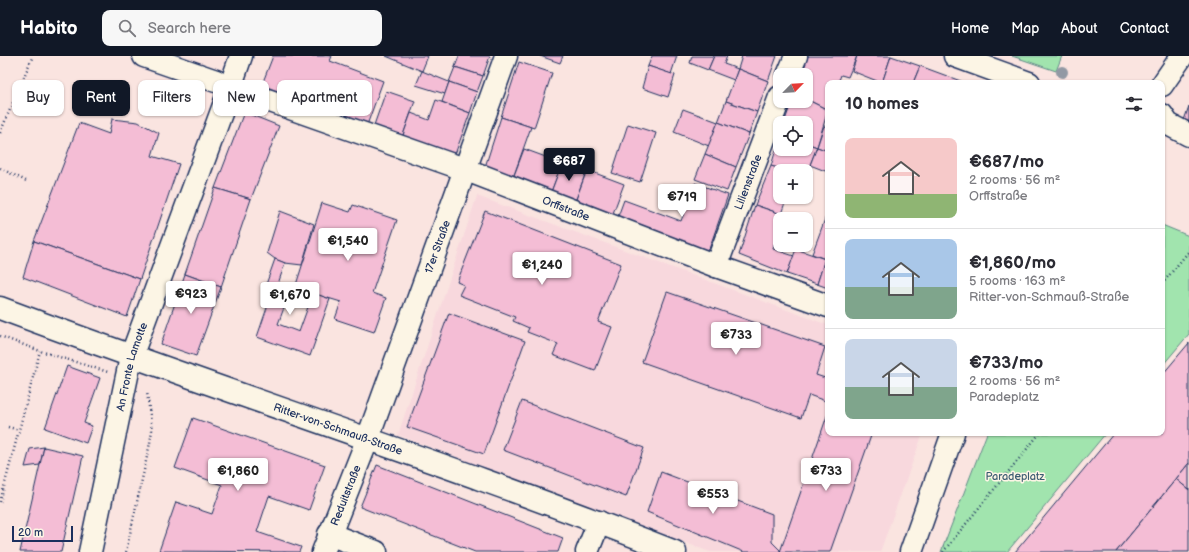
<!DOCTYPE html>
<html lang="en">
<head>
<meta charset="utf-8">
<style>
	body { margin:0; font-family:"Balsamiq Sans",sans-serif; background:#f7f7f7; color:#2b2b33; height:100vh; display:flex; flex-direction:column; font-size:15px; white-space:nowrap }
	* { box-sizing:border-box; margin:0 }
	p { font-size:13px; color:#7c7c81 }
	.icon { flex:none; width:22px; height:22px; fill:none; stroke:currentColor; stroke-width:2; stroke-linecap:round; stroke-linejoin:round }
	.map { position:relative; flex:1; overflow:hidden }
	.sheet { position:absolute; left:825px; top:24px; width:340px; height:356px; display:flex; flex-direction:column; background:#fff; border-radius:8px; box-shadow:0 1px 3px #0004 }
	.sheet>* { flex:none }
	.guide { position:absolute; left:12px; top:24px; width:380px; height:36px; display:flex; gap:8px }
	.needle { width:26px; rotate:66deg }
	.buttons { position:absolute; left:773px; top:12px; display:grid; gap:8px }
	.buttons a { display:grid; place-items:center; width:40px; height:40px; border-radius:8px; background:#fff; box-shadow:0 1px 3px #0004; font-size:20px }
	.scale { position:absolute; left:12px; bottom:10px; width:61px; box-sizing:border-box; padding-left:4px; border:2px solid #1b2f5e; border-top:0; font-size:11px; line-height:14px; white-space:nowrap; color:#1b2f5e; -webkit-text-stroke:3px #fcf5e5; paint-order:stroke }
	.price { position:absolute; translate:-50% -34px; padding:0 9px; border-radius:4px; background:#fff; color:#222; font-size:13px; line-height:26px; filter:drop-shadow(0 1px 2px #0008) }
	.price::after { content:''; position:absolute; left:50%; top:24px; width:12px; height:9px; margin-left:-6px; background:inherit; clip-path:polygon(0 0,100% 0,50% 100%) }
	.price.selected { background:#111827; color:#fff }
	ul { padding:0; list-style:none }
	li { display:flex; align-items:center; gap:12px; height:100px; padding:0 20px }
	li+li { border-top:1px solid #e1e1e2 }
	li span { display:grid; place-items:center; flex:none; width:112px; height:80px; border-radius:8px; color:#555 }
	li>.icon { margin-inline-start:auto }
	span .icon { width:48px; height:48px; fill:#fffc; stroke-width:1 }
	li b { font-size:17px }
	h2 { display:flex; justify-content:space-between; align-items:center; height:48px; padding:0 20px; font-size:17px }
	.pill { padding:0 14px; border-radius:8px; background:#fff; box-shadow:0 1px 3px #0004; font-size:14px; line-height:36px }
	.pill.selected { background:#111827; color:#fff }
	header { display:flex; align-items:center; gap:24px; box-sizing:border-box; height:56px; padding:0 20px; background:#111827; color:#fff }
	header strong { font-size:19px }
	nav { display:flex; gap:22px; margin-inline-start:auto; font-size:14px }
	.search { width:280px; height:36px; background:#f7f7f7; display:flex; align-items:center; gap:10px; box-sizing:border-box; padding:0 14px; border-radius:8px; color:#7c7c81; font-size:15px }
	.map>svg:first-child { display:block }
</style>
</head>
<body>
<header>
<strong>Habito</strong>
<div class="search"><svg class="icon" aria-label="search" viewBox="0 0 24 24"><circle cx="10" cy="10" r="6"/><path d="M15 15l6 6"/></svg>Search here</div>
<nav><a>Home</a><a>Map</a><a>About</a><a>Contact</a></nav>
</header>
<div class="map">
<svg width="1189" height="496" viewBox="0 0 1189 496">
	<rect width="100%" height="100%" fill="#fae4e0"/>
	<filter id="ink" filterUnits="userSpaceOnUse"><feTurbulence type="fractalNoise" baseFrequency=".025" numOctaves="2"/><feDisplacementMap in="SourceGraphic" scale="8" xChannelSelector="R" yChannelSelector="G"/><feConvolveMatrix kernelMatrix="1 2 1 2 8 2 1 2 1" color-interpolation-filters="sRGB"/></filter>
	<g filter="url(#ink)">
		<path fill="#f8d8dd" d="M477,140L828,269V377H923L880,496H710L398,379Z"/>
		<g fill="#a1e4ae" stroke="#5e8a86">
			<path d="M1012,0H1062L1056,15Z"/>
			<path d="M1162,169L1189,180V278L1162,310Z"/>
			<path d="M987,377H1106L1007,496H941Z"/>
		</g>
		<g fill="#f4bdd5" stroke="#1b2f5e">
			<path d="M273,0H332L330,5L383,25L367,69L261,31Z"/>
			<path d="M386,0H428L422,15Z"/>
			<path d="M459,0H490L483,20L455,11Z"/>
			<path d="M540,0H563L560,7Z"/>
			<path d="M652,0H677L671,18L648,10Z"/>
			<path d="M692,0H714L708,14L690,7Z"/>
			<path d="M714,0H727L724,8L738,13L734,24L708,14Z"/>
			<path d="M742,0H777L768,25L738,13Z"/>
			<path d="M808,0H857L848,21L841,19L838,27H828V54L806,43V19H801Z"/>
			<path d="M857,0H891L882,27L852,15Z"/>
			<path d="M891,0L920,10L913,27H882Z"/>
			<path d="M519,6L552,17L534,72L501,61Z"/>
			<path d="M648,10L675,19L668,41L642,32Z"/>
			<path d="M920,10L966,27H913Z"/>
			<path d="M455,11L483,20L477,36L449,26Z"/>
			<path d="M738,13L768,25L757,56L726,45Z"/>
			<path d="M422,15L449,26L445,38L416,29Z"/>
			<path d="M449,26L477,36L470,57L442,46Z"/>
			<path d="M386,35L415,45L402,82L373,72Z"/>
			<path d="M806,43L828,54L817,91L806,87V67H784L792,45H806Z"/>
			<path d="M436,44L470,57L454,101L402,82L411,57L429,64Z"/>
			<path d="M726,45L757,56L749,78L718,66Z"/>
			<path d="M1189,50V69L1183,67Z"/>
			<path d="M683,53L718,66L709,90L674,76Z"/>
			<path d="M244,56L279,70L251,143L215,132Z"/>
			<path d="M501,61L531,71L513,122L485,111Z"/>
			<path d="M112,63L138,66L159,77L152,100L179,108L140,223L34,185L79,67L109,78Z"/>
			<path d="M718,66L749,78L736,111L705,98Z"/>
			<path d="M628,68L656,77L640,126L612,117Z"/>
			<path d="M824,70L828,71V95L817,91Z"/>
			<path d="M780,80V93H806V87L817,91L806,119V115H787L771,110Z"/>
			<path d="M817,91L828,95V116L810,109Z"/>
			<path d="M524,93L562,107L551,136L513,122Z"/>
			<path d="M705,98L736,111L727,135L695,123Z"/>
			<path d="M562,107L586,116L575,146L551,136Z"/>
			<path d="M771,110L787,115H780V141H787L781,158L755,149Z"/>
			<path d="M587,114L624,128L612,160L575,146Z"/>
			<path d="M695,127L728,139L708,196L617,163L624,144L681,165Z"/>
			<path d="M215,132L251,143L221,231L185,218Z"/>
			<path d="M322,147L350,156L353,149L397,164L372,237L386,242L374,276L335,263L341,246L295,232Z"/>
			<path d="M755,149L781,158L773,193L794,200L787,218L739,199Z"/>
			<path d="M280,155L314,168L302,209L285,207L275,203L267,197Z"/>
			<path d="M485,155L621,208L598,266L612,271L595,315L553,299L558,288L527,276L529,272L513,265L515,261L459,239L464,229L457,226Z"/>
			<path d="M828,155V204L812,198Z"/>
			<path d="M34,185L140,223L127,261L23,221Z"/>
			<path d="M796,193L825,203L817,228L787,218Z"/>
			<path d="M275,203L285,207L278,228L291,233L278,268L299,276L313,237L330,243L310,300L257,281L271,240L263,237Z"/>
			<path d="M825,203L828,204V232L817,228Z"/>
			<path d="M185,218L221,231L196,300L161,288Z"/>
			<path d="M667,236L825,291L816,319L828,323V346L809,339L801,362L642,306Z"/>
			<path d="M449,257L525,285L484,398L407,371Z"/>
			<path d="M1189,287V407L1176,423L1116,496H1015L1114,377H1162V319Z"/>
			<path d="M67,310L100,322L84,367L92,370L86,387L45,372Z"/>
			<path d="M522,345L644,392L626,441L503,394Z"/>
			<path d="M828,357V377H872L830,496H780Z"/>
			<path d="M193,362L325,409L309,454L269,440L257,476L301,491L299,496L159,495L176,446L212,458L222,429L175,412Z"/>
			<path d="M44,391L40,409L25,411L30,393Z"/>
			<path d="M44,391L83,400L61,496H20Z"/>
			<path d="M1189,407V434L1176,423Z"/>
			<path d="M377,409L563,482L558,496H475L360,451Z"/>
			<path d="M661,416L772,458V486L780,494V496H744L647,456Z"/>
			<path d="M1176,423L1189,434V496H1116Z"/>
		</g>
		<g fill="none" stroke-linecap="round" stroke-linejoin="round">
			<defs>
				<g id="minor">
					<path d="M144,0L216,25"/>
					<path d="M955,0L1029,27"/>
					<path d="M788,19L796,0"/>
					<path d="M233,23L241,0"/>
					<path d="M1162,29L1182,0"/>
					<path id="s1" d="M236,33L464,113L716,210L828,250"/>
					<path d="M1162,59L1168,68L1189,79"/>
					<path id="s2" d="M716,210L780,41"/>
					<path id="s3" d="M0,252C224,336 452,408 675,496"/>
					<path d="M329,478L376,496"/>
					<path id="s4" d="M90,496L131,301L227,41"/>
					<path id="s5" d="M323,496L368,382L506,0"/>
					<path d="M587,496L599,466"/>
					<path d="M911,496L953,377"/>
				</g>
			</defs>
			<use href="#minor" stroke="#1b2f5e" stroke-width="25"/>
			<g stroke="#1b2f5e" stroke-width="2.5" stroke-dasharray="1 3" stroke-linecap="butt">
				<path d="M0,77L32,2"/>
				<path d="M0,112L26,125"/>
				<path d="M1162,228L1189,195"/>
				<path d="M0,280L40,295L108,316"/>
				<path d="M8,371L19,374"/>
				<path d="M0,446L40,295"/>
				<path d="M126,496L150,387L152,374L147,336"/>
				<path d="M943,496L1040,377"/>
			</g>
			<use href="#minor" stroke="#fcf5e5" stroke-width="22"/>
		</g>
		<circle fill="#9299a4" cx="1062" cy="16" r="6"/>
	</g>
	<g text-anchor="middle" stroke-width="3" stroke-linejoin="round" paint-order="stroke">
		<g font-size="11" fill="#1b2f5e" stroke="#fcf5e5">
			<text dy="4" stroke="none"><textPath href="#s2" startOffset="90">Lilienstraße</textPath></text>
			<text dy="4" stroke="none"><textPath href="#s1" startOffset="351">Orffstraße</textPath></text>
			<text dy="4" stroke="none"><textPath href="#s5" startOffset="326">17er Straße</textPath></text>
			<text dy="4" stroke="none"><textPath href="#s4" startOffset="190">An Fronte Lamotte</textPath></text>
			<text dy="4" stroke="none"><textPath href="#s3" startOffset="359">Ritter-von-Schmauß-Straße</textPath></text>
			<text dy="4" stroke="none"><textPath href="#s5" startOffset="61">Reduitstraße</textPath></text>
		</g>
		<g font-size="11" fill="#3c5c72" stroke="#fcf5e5">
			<text x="1015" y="424">Paradeplatz</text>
		</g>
	</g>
</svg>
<div class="buttons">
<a><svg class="needle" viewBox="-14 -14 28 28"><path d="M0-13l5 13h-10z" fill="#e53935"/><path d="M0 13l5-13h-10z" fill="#7c7c81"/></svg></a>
<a><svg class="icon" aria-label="locate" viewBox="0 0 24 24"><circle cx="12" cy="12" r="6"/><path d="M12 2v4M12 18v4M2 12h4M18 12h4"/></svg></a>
<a>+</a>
<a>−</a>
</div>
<div class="scale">20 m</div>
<b class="price selected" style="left:569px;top:126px">€687</b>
<b class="price" style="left:682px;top:162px">€719</b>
<b class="price" style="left:348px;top:206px">€1,540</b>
<b class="price" style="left:542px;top:230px">€1,240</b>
<b class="price" style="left:191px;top:259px">€923</b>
<b class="price" style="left:290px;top:260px">€1,670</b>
<b class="price" style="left:736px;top:300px">€733</b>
<b class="price" style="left:238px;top:436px">€1,860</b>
<b class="price" style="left:826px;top:436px">€733</b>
<b class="price" style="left:713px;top:459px">€553</b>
<div class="guide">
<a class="pill">Buy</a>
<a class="pill selected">Rent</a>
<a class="pill">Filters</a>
<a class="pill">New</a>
<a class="pill">Apartment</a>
</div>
<section class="sheet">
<h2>10 homes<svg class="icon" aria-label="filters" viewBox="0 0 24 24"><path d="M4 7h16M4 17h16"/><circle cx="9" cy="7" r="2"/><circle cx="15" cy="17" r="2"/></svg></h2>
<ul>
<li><span style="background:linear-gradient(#f6c9c9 70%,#8fb573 0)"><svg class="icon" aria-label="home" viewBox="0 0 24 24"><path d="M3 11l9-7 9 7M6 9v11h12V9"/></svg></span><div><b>€687/mo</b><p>2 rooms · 56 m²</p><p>Orffstraße</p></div></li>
<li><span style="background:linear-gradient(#a9c7e8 60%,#7fa58c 0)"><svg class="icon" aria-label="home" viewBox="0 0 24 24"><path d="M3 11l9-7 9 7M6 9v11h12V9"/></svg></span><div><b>€1,860/mo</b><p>5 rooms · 163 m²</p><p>Ritter-von-Schmauß-Straße</p></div></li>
<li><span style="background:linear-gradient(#c9d6e8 60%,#7fa58c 0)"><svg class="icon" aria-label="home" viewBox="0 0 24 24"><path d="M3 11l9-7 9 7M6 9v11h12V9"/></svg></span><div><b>€733/mo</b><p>2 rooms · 56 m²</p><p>Paradeplatz</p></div></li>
</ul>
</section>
</div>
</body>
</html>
